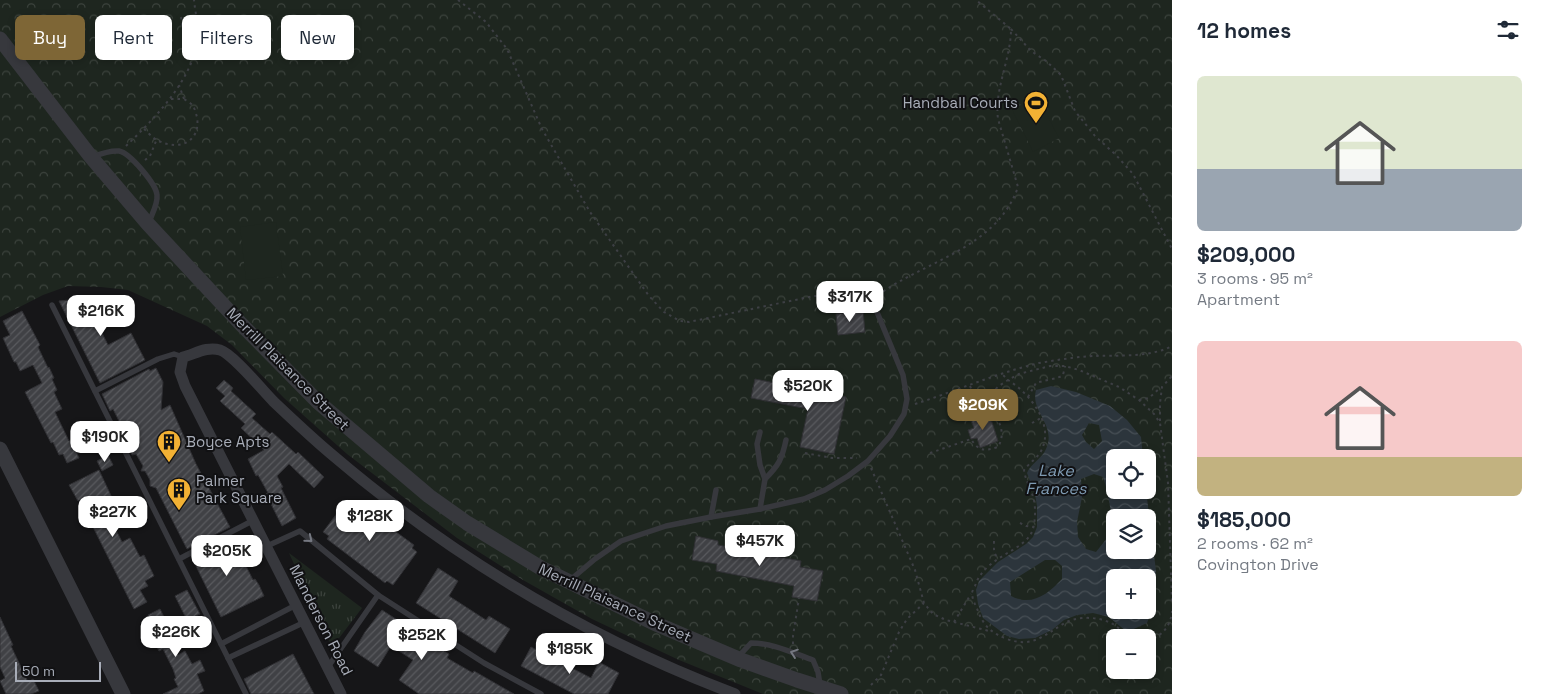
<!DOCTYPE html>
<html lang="en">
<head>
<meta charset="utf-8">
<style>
	body { margin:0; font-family:"Space Grotesk",sans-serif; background:#f6f6f7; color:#1f2937; height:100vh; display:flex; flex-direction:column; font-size:19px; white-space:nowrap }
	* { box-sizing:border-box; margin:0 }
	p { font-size:16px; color:#747a83 }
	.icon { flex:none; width:28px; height:28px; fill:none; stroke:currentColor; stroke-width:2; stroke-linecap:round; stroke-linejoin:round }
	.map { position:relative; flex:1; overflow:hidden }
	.details { display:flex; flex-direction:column; background:#fff; width:375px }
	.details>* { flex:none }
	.top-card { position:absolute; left:15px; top:15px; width:475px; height:45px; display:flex; gap:10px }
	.fabs { position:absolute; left:1106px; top:449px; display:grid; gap:10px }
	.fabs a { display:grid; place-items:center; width:50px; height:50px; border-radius:8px; background:#fff; box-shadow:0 2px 8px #0003; font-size:25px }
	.scale { position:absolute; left:15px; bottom:12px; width:86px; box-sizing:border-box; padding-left:5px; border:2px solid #a8adb8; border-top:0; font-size:14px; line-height:18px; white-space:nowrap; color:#a8adb8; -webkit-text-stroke:4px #111113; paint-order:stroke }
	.price { position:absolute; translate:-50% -42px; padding:0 11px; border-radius:10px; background:#fff; color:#222; font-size:16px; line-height:32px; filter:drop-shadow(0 1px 2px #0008) }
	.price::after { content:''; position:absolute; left:50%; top:30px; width:15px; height:11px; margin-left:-8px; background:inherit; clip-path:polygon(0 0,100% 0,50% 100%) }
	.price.active { background:#7e6636; color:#fff }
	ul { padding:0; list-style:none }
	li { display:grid; align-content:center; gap:10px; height:265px; padding:0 25px }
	li span { display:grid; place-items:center; height:155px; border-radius:8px; color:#555 }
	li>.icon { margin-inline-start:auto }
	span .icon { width:90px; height:90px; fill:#fffc; stroke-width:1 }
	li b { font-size:21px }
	h2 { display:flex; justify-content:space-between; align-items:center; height:60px; padding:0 25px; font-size:21px }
	.tag { padding:0 18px; border-radius:8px; background:#fff; box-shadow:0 2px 8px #0003; font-size:18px; line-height:45px }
	.tag.active { background:#7e6636; color:#fff }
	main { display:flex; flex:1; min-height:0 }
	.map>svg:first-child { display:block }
</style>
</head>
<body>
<main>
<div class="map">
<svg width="1172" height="694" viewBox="0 0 1172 694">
	<defs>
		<pattern id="grass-tufts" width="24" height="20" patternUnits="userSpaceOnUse" patternTransform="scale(1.25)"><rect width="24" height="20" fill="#1e261f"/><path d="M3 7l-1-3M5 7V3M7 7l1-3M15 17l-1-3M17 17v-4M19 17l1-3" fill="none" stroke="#3c433d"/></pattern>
		<pattern id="park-crowns" width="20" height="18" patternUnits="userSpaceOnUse" patternTransform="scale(1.25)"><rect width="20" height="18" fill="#1e261f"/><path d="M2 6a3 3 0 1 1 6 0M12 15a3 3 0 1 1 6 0" fill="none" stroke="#3c433d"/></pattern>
		<pattern id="water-waves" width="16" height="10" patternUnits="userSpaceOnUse" patternTransform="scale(1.25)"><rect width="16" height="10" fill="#2c353c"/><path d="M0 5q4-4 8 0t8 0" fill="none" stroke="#485056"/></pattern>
		<pattern id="building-hatch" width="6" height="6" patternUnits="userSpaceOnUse" patternTransform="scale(1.25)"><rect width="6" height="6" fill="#404145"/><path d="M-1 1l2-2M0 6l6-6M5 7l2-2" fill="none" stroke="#595a5e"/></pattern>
	</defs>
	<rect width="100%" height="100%" fill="#161618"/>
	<path fill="url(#grass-tufts)" d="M289,553L362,608L333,646L330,643Z"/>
	<path fill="url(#park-crowns)" fill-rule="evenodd" d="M0,0H1172V694H763L679,660L592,619L523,580L457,538L347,454L284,398L232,345L207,326L128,290L101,287L68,286L43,295L0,317ZM1115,458H1148V490H1115ZM1115,518H1148V550H1115ZM1115,578H1148V610H1115ZM1115,638H1148V670H1115Z"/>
	<g fill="#1e261f">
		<path d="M1038,97L1059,138L1033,152L1012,109Z"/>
		<path d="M276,222L283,276L246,280L240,227Z"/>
	</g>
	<path fill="url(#water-waves)" fill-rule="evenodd" d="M1051,386L1076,392L1110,406L1127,420L1141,437L1143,457L1115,458V490H1146L1156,571L1154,604L1147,623L1127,632L1109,617L1093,613L1077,615L1064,620L1052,630L1035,638L1019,639L1007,636L983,618L978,604L976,590L979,581L998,562L1026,544L1033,537L1037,527V506L1035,494L1027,473C1031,463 1042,459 1046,449C1057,425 1030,412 1036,390ZM1089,423L1099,425L1102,441L1094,449L1086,442L1082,435ZM1094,474L1103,477C1108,492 1115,520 1108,536C1105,541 1100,547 1096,552L1086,549L1078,537L1077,522L1082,497L1081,479ZM1115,518H1148V550H1115ZM1045,560H1055L1062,566V579C1048,594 1032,607 1011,596L1010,582ZM1122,572L1131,577L1148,578V610H1115V599L1109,585L1114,576Z"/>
	<g fill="url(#building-hatch)" stroke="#303034">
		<path d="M224,35L226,45L205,48L204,38Z"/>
		<path d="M92,298H113L122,315L99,327L108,345L131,333L145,360L100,383L59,301L80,299L83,303Z"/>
		<path d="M22,311L40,345L38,347L48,368L49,367L54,378L52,379L57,390L54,392L62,409L55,412L69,441L71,440L79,458L67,463L63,454L59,455L53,442L51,443L25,392L42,383L33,365L20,371L16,362H14L3,338L10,335L3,321Z"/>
		<path d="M863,311L865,332L838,335L836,314Z"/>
		<path d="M156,368L163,382L161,410L170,405L196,464L230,527L187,549L156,488L150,486V480L145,471H141L143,466L136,454L132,455L121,428L122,427L113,409L110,411L102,394L149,369L150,371Z"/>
		<path d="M755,379L846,397L834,454L800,447L808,409L751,398Z"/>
		<path d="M224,380L233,388L231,391L256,414L252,418L270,434L272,432L296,454L298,452L324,477L314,488L289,464L277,476L283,487L281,488L296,518L282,526L266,494L268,493L258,475L256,476L248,459L264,450L241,428L245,424L220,401L225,396L216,388Z"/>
		<path d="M989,413L998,441L980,448L977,438L971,439L968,430L974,428L971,420Z"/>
		<path d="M108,455L113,465L102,471L97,461Z"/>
		<path d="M99,470L114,502L100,508L110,528L114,526L122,542L130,538L140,557L144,555L154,576L145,581L148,586L140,590L147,602L134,609L87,515L79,500L78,501L69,485Z"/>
		<path d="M347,500L353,504L355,501L376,517L381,516L382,521L389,525L392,529L414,545L412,548L417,552L393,585L387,581L385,583L327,539L329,536L323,532Z"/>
		<path d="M234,536L247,563L245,564L253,580L255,579L259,585L264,596L221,617L192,558Z"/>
		<path d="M696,536L718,541V545L801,561L800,567L823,571L817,601L792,597L794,586L716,571L717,564L692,560Z"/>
		<path d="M438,568L458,581L449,596L486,620L489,616L510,629L495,653L416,603Z"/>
		<path d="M187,590L200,614L187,620L175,596Z"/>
		<path d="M160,609L168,625L166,626L171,636L168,637L178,655L185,651L192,664L200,660L205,671L197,674L204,691L198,694H163L178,687L174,679L176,678L173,669L163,649L159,651L147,627L153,624L148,615Z"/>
		<path d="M382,610L449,654L447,658L473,673L474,671L514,694H419L399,680L413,660L391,646L378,667L354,651L365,632Z"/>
		<path d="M0,617L13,645L11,646L28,682L33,679L39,691L31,694H6L0,681L5,678L0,667Z"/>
		<path d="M531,647L591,678L599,662L619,673L608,694H574L521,666Z"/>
		<path d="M293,654L314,694H251L244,679Z"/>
	</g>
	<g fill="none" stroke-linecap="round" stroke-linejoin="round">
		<g stroke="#3d3f44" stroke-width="2" stroke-dasharray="2.5 4" stroke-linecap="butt">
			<path d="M458,0L486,22L507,49L542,129L590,212L649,296L664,312L680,321L689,322L814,296H844L863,299"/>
			<path d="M181,17L183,30L197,28"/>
			<path d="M1011,29L1031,51L1046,61L1061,75L1075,111L1095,136L1116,155L1133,174L1172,249"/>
			<path d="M171,99H184L179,85"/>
			<path d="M144,129C149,133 153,139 159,141C179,151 201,142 197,117C196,114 195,109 193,106C191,103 187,101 184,99"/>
			<path d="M126,146C155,118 196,77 198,34C198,23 195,11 194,0"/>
			<path d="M145,160L150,156L156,141"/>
			<path d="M878,295C925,261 997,248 1018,187L998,119C994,89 1011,59 1011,29L976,0"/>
			<path d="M970,386L973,393"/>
			<path d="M1028,397L1036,383C1041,381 1061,378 1063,375C1063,375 1065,367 1065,366"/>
			<path d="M1139,400L1149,398L1160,388"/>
			<path d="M915,404C956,391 997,373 1039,363C1057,360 1075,357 1093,356C1118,355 1149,358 1172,346"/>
			<path d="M1160,421V403L1162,387L1172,376"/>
			<path d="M1032,423L1041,418"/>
			<path d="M805,453L832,458H857"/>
			<path d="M930,453L971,439C979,452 985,451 998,447C1012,423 981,409 995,390C998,386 1004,383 1008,380L1002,374"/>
			<path d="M871,468L915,570L924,603L928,608L933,614L946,620L989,631"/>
			<path d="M1020,523L1026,526L1033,527"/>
			<path d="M994,541C994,548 993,553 998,558"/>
			<path d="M954,622L971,594"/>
			<path d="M1128,638C1123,632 1117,626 1111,623C1097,616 1076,616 1063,624C1043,636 1032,648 1007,639C992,633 984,627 978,611C976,606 972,599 972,593C972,592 974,587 975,586C985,555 1026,552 1033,529C1036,517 1036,502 1031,491C1028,483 1025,478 1024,470C1029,463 1039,457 1042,449C1054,423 1029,393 1008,380L1019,374L1050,366H1065L1079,370L1119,387L1139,400L1154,414L1160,423L1168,483L1172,603"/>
			<path d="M1148,641C1162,636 1171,626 1172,611"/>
			<path d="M793,644V636L799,598"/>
			<path d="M1146,670V674"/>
			<path d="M871,685L881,675L899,632L907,619L924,603"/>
		</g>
		<g stroke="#37383d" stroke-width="5.5">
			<path d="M92,157C100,154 110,150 119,151C130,153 156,184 157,195C158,204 152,214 149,222"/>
			<path d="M52,305L246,694"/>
			<path d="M95,391L158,359L174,354L183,357"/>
			<path d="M760,432L757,444L760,465L765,479L760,509"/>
			<path d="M765,479C779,465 782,459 786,440"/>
			<path d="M711,517L716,490"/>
			<path d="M267,546L300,531L378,595"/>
			<path d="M179,559L254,520"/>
			<path d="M569,581L595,559L621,541L666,526L711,517L760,509L804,499L825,490L848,476L868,461L890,436L904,414L907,399L903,375L872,300"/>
			<path d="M221,644L296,605"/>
			<path d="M738,657L751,643C773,643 793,653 813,660L818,672L820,685"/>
			<path d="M228,658L305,622"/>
			<path d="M328,667L378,595L484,663L541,694"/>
		</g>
		<path stroke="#37383d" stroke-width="11" d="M341,694L185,386L180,372L183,357C195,354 207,346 220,350C233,354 263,391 274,402C293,420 311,437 330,453C450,556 588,638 735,694"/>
		<g stroke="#37383d" stroke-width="15">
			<path d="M0,39L91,157L148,224L241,324L318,402L429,496L467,523L541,568L654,623L741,660L797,680L841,694"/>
			<path d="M0,449L123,694"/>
		</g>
	</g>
	<defs><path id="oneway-chevron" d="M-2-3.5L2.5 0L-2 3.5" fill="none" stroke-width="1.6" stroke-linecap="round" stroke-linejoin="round" transform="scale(1.25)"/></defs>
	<g stroke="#757881">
		<use href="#oneway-chevron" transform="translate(309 539) rotate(39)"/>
		<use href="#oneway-chevron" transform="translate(794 653) rotate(-161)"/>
	</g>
	<defs>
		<symbol id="stadium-pin" viewBox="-11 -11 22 30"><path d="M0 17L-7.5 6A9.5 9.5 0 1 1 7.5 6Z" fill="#f2b134" stroke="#111113"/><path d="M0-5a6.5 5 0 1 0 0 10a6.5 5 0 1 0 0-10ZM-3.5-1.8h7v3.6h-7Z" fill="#111"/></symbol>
		<symbol id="building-pin" viewBox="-11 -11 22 30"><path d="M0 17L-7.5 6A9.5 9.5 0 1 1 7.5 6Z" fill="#f2b134" stroke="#111113"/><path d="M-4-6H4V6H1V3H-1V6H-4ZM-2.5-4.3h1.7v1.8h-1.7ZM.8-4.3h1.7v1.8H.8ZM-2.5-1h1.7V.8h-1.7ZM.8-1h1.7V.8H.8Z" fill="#111"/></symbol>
	</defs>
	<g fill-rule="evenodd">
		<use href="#stadium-pin" x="1022" y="89" width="28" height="38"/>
		<use href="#building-pin" x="155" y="428" width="28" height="38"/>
		<use href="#building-pin" x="165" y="476" width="28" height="38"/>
	</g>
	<g text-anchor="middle" stroke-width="4" stroke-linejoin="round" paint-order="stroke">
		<g font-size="15" fill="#a8adb8" stroke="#111113" text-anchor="start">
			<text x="1018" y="108" text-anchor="end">Handball Courts</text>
			<text x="186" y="447">Boyce Apts</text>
			<text x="196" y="486">Palmer<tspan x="196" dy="17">Park Square</tspan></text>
		</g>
		<g font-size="15" fill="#a8adb8" stroke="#111113">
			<text transform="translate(288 369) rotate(45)" y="5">Merrill Plaisance Street</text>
			<text transform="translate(615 603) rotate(25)" y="5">Merrill Plaisance Street</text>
			<text transform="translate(321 620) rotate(63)" y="5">Manderson Road</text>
		</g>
		<g font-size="16" font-style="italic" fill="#7f9bb3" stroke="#111113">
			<text x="1056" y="476">Lake<tspan x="1056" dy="18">Frances</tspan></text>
		</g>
	</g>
</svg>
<div class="fabs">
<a><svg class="icon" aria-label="locate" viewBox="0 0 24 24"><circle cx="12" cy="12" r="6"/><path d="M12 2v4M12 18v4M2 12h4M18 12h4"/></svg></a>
<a><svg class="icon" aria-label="layers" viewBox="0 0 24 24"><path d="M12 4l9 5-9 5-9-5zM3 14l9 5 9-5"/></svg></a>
<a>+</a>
<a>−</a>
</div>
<div class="scale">50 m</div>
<b class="price" style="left:850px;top:323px">$317K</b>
<b class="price" style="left:101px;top:337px">$216K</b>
<b class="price" style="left:808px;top:412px">$520K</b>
<b class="price active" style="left:983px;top:431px">$209K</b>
<b class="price" style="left:105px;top:463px">$190K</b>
<b class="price" style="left:113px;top:538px">$227K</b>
<b class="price" style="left:370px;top:542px">$128K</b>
<b class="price" style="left:760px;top:567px">$457K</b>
<b class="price" style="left:227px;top:577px">$205K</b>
<b class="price" style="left:176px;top:658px">$226K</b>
<b class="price" style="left:422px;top:661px">$252K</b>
<b class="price" style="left:570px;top:675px">$185K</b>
<div class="top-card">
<a class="tag active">Buy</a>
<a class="tag">Rent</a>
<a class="tag">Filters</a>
<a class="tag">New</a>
</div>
</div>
<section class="details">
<h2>12 homes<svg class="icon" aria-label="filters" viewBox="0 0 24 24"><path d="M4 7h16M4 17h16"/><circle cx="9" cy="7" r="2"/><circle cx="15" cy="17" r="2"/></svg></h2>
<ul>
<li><span style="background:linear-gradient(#dfe7d0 60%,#9aa5b1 0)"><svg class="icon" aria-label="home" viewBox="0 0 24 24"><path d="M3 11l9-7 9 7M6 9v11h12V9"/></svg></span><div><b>$209,000</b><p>3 rooms · 95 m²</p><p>Apartment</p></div></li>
<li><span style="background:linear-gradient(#f6c9c9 75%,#c2b280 0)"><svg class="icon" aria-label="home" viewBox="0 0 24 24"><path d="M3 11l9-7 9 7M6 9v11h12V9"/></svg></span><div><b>$185,000</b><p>2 rooms · 62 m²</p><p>Covington Drive</p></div></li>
</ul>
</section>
</main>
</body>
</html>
